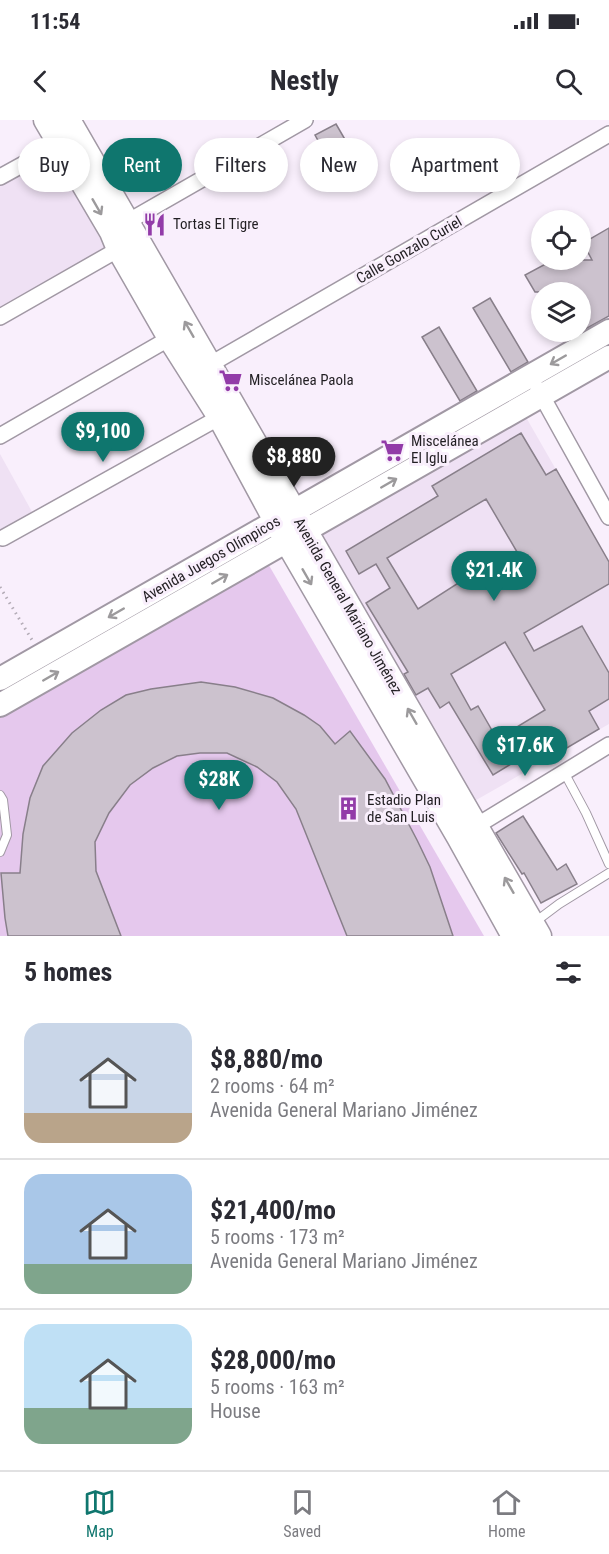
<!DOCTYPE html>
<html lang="en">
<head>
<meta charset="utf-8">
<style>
	body { margin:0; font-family:"Roboto Condensed",sans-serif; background:#f7f7f7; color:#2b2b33; height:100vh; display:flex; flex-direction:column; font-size:22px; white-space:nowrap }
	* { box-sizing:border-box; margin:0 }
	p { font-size:20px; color:#7c7c81 }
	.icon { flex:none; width:33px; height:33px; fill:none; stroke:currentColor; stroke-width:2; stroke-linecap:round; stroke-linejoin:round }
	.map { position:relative; height:816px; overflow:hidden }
	.side { display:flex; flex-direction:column; background:#fff; flex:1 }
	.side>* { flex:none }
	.guide { position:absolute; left:18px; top:18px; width:573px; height:54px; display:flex; gap:12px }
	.controls { position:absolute; left:531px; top:90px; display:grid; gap:12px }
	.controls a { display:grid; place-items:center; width:60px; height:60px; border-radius:50%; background:#fff; box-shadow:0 3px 9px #0003; font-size:30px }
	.price { position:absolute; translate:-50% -51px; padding:0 14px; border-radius:21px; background:#0f766e; color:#fff; font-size:20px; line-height:39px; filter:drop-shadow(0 2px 3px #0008) }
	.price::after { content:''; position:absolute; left:50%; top:36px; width:18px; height:14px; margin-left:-9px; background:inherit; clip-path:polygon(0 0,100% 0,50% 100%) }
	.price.selected { background:#222; color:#fff }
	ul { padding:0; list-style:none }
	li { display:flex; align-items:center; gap:18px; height:150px; padding:0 24px }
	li+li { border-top:2px solid #e1e1e2 }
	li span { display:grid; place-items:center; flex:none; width:168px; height:120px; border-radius:18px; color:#555 }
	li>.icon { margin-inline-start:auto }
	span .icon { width:72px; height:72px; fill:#fffc; stroke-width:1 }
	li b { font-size:26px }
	h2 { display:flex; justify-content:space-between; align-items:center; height:72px; padding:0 24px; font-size:26px }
	.tag { padding:0 21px; border-radius:27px; background:#fff; box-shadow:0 3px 9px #0003; font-size:21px; line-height:54px }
	.tag.selected { background:#0f766e; color:#fff }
	.status { display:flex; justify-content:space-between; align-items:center; height:42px; padding:0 30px; background:#fff; direction:ltr }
	.status svg { height:16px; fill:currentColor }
	header { display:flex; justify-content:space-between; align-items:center; height:78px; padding:0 24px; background:#fff; font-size:27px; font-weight:700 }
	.tab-bar { display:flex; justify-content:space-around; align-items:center; height:84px; border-top:2px solid #e1e1e2; background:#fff; font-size:16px; color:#7c7c81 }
	.tab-bar a { display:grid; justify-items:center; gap:3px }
	.tab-bar .selected { color:#0f766e }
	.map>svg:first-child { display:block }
</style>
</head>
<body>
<div class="status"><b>11:54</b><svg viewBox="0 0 49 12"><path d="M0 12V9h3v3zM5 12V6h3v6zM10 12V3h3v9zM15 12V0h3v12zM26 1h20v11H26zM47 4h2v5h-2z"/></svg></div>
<header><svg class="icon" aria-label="back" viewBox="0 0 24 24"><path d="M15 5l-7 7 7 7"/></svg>Nestly<svg class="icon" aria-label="search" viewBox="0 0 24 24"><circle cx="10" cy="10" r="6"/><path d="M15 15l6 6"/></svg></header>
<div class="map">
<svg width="609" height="816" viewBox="0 0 609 816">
	<rect width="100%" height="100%" fill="#f9effc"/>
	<g fill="#efe1f4">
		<path d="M55,34L105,128L0,191V64Z"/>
		<path d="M523,292L609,442V604L471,683L315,411Z"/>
		<path d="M0,334L36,399L0,419Z"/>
	</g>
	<path fill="#e5c8ed" d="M267,442L484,816H0V591Z"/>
	<g fill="#ccc2ce" stroke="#887f8a" stroke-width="1.5" fill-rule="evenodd">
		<path d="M336,4L354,35L333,47L315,15Z"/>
		<path d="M609,108V196L580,212V172H535L525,155L553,140H592L583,123Z"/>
		<path d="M490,178L528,242L511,252L473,188Z"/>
		<path d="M439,207L477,271L460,281L422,217Z"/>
		<path d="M521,313L546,355L556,349L609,442V464L524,513L534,531L582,506L609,553V579L589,591L599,609L560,632L549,614L508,637L511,644L493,655L449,582L440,588L428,568L416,575L404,554L408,552L366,483L390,468L376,444L359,454L346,431L438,376L432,366ZM486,379L520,437L492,453L480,449L418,489L387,438ZM505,522L545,590L497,619L478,586L471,590L451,554Z"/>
		<path d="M201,562L235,567L273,578L304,595L320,606L335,624L350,611L385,659L417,720L430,747L453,816H347L296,689L277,662L257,647L227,633H200L177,636L153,648L130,665L109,693L95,722L96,751L121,816H8L5,798L1,753H20L23,714L30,678L43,646L72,613L101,590L126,575L151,569Z"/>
		<path d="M523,696L557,750L566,744L577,764L541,783L524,753L522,754L496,713Z"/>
	</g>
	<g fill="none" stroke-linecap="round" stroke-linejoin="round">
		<defs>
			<g id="lane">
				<path d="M564,652L586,693L609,744"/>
				<path d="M0,675L3,680L7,715L0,732"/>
				<path d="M535,802L559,784L609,753"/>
			</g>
			<g id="street">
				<path d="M0,57L60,24"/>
				<path d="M122,105L305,0"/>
				<path d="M0,197L119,129"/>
				<path d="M209,245L609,14"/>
				<path d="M538,269L609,397"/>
				<path d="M0,316L170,218"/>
				<path d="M3,418L220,297"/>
				<path d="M468,711L609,625"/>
			</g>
			<g id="secondary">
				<path d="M0,559L609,211"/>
				<path d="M0,585L609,237"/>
			</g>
			<g id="primary">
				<path d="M46,0L112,112L119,129L170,218L220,297L287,421L459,717L514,816"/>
				<path d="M68,0L539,816"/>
			</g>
		</defs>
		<use href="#lane" stroke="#a198a4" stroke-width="10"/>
		<use href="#street" stroke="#a198a4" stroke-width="18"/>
		<use href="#secondary" stroke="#a198a4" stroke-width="26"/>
		<use href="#primary" stroke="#a198a4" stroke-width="27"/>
		<path stroke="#b4acb7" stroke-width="3" stroke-dasharray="1.5 4.5" stroke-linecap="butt" d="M0,467L32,520"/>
		<use href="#lane" stroke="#fff" stroke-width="8"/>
		<use href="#street" stroke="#fff" stroke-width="15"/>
		<use href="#secondary" stroke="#fff" stroke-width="22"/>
		<use href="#primary" stroke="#fff" stroke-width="24"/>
	</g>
	<defs><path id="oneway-shaft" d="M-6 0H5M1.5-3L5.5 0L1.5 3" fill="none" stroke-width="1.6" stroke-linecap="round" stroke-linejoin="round" transform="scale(1.5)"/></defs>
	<g stroke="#9c9a9c">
		<use href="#oneway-shaft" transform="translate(97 87) rotate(60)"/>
		<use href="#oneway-shaft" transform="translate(189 209) rotate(-120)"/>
		<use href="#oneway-shaft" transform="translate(558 240) rotate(150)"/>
		<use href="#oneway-shaft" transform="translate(389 363) rotate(-30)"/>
		<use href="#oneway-shaft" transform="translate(307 457) rotate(60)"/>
		<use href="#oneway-shaft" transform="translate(220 459) rotate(-30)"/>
		<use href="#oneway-shaft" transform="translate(116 493) rotate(150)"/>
		<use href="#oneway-shaft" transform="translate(51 556) rotate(-30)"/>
		<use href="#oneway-shaft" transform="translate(412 596) rotate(-120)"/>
		<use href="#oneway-shaft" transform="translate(509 765) rotate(-120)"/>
	</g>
	<defs>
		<symbol id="restaurant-bare" viewBox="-9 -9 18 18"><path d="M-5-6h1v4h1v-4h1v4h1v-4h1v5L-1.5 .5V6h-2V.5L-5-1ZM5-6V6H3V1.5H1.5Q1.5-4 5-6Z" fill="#923ba8" stroke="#f9effc" stroke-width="2.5" paint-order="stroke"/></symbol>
		<symbol id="supermarket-bare" viewBox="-9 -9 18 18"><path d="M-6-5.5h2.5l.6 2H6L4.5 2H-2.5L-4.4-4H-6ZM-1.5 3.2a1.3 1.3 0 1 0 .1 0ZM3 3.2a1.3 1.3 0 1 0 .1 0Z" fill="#923ba8" stroke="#f9effc" stroke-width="2.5" paint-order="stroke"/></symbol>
		<symbol id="building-bare" viewBox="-9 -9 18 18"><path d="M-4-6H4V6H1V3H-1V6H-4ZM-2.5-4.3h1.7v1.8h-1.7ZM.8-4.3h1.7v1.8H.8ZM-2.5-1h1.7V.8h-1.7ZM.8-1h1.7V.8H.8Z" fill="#923ba8" stroke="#f9effc" stroke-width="2.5" paint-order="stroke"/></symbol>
	</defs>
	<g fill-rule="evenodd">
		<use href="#restaurant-bare" x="138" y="88" width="33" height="33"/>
		<use href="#supermarket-bare" x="214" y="244" width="33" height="33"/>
		<use href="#supermarket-bare" x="376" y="314" width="33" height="33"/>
		<use href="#building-bare" x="332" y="672" width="33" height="33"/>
	</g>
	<g text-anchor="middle" stroke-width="6" stroke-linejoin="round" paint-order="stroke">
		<g font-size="15" fill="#221f23" stroke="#f9effc" text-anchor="start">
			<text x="173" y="109">Tortas El Tigre</text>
			<text x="249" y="265">Miscelánea Paola</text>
			<text x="411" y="326">Miscelánea<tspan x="411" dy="17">El Iglu</tspan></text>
			<text x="367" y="685">Estadio Plan<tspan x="367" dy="17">de San Luis</tspan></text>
		</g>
		<g font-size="15" fill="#221f23" stroke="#f9effc">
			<text transform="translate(409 130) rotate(-30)" y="5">Calle Gonzalo Curiel</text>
			<text transform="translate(211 439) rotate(-30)" y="5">Avenida Juegos Olímpicos</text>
			<text transform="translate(348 486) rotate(60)" y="5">Avenida General Mariano Jiménez</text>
		</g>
	</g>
</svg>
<div class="controls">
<a><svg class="icon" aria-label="locate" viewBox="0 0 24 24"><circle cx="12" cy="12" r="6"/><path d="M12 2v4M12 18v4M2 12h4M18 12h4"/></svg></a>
<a><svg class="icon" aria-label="layers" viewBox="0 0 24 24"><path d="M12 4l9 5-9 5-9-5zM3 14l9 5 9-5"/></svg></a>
</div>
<b class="price" style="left:103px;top:343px">$9,100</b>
<b class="price selected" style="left:294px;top:368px">$8,880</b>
<b class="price" style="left:494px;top:482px">$21.4K</b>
<b class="price" style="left:525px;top:657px">$17.6K</b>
<b class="price" style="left:219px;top:691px">$28K</b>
<div class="guide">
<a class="tag">Buy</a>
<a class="tag selected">Rent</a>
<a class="tag">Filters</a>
<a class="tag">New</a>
<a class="tag">Apartment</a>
</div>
</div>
<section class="side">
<h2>5 homes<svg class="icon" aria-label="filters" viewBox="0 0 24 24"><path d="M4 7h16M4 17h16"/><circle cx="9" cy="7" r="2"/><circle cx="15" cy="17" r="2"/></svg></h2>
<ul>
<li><span style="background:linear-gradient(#c9d6e8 75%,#b9a48a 0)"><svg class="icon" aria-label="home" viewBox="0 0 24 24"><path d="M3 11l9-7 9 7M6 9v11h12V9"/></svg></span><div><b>$8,880/mo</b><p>2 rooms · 64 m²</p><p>Avenida General Mariano Jiménez</p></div></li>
<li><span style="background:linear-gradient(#a9c7e8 75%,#7fa58c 0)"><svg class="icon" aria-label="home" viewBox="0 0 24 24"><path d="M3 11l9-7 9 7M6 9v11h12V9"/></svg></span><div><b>$21,400/mo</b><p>5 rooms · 173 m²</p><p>Avenida General Mariano Jiménez</p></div></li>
<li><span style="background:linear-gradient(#bfe0f5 70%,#7fa58c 0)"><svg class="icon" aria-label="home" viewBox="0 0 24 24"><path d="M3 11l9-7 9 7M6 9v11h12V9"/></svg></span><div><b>$28,000/mo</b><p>5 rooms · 163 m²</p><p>House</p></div></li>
</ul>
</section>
<nav class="tab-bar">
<a class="selected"><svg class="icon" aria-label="map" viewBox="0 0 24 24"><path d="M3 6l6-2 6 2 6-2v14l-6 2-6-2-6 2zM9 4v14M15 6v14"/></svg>Map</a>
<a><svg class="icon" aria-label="saved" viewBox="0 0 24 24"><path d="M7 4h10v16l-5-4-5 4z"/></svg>Saved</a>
<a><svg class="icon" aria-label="home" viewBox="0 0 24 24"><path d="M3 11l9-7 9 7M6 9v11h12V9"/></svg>Home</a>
</nav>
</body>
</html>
